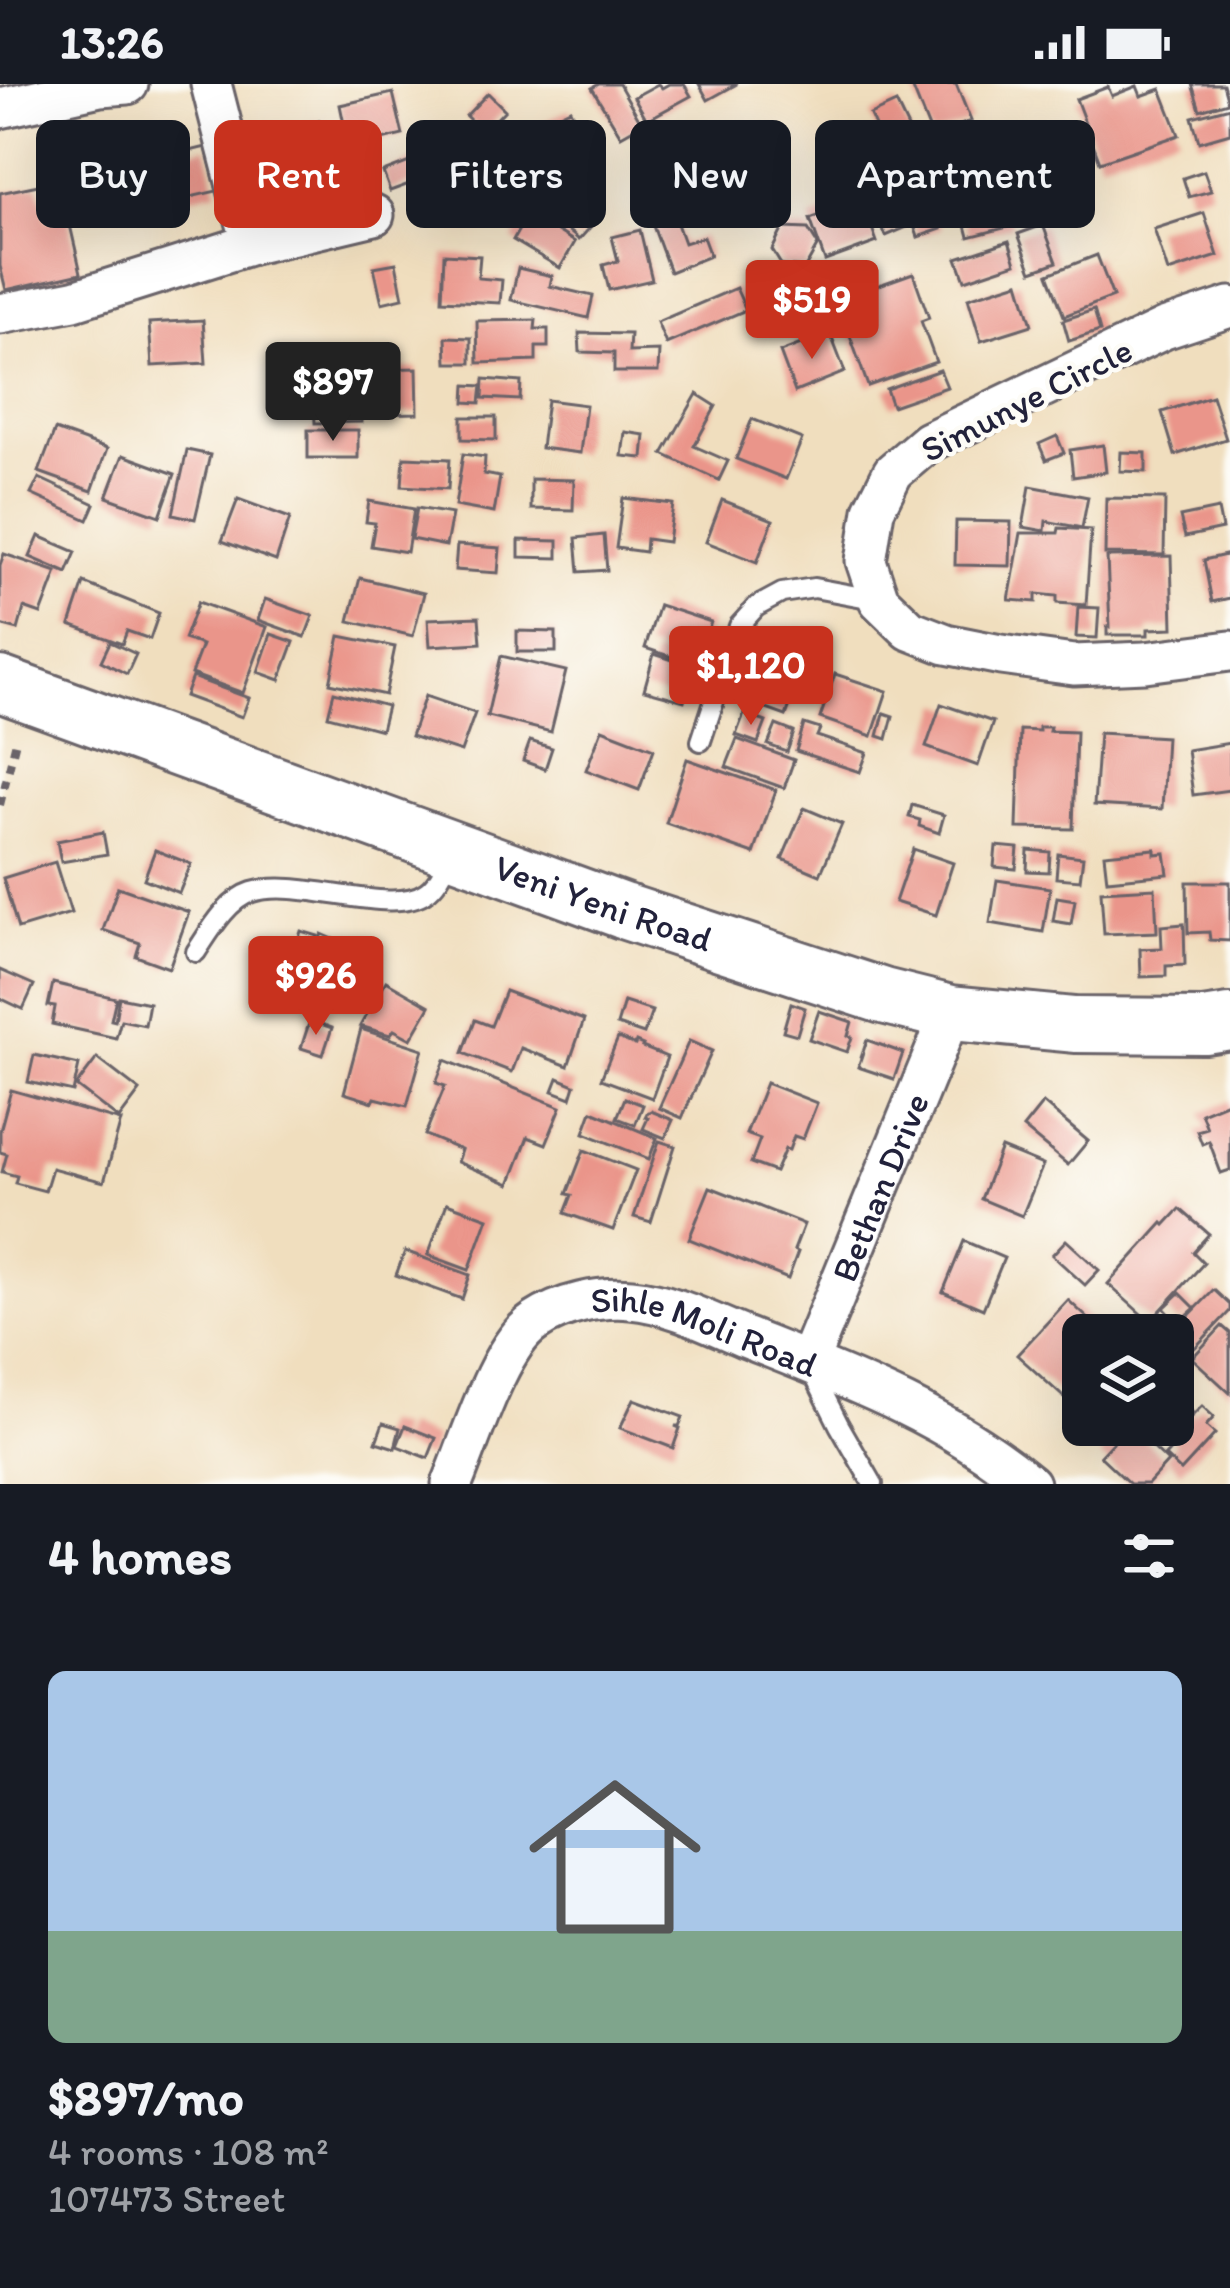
<!DOCTYPE html>
<html lang="en">
<head>
<meta charset="utf-8">
<style>
	body { margin:0; font-family:Itim,sans-serif; background:#20242c; color:#f1f3f6; height:100vh; display:flex; flex-direction:column; font-size:45px; white-space:nowrap }
	* { box-sizing:border-box; margin:0 }
	p { font-size:39px; color:#9ea1a6 }
	.icon { flex:none; width:66px; height:66px; fill:none; stroke:currentColor; stroke-width:2; stroke-linecap:round; stroke-linejoin:round }
	.map { position:relative; height:1400px; overflow:hidden }
	.details { display:flex; flex-direction:column; background:#171b24; flex:1 }
	.details>* { flex:none }
	.guide { position:absolute; left:36px; top:36px; width:1158px; height:108px; display:flex; gap:24px }
	.tools { position:absolute; left:1062px; top:1230px; display:grid; gap:24px }
	.tools a { display:grid; place-items:center; width:132px; height:132px; border-radius:18px; background:#171b24; box-shadow:0 12px 48px #0002; font-size:60px }
	.price { position:absolute; translate:-50% -102px; padding:0 27px; border-radius:12px; background:#c8321e; color:#fff; font-size:39px; line-height:78px; filter:drop-shadow(0 3px 6px #0008) }
	.price::after { content:''; position:absolute; left:50%; top:72px; width:36px; height:27px; margin-left:-18px; background:inherit; clip-path:polygon(0 0,100% 0,50% 100%) }
	.price.selected { background:#222; color:#fff }
	ul { padding:0; list-style:none }
	li { display:grid; align-content:center; gap:24px; height:636px; padding:0 48px }
	li+li { border-top:3px solid #363941 }
	li span { display:grid; place-items:center; height:372px; border-radius:18px; color:#555 }
	li>.icon { margin-inline-start:auto }
	span .icon { width:216px; height:216px; fill:#fffc; stroke-width:1 }
	li b { font-size:51px }
	h2 { display:flex; justify-content:space-between; align-items:center; height:144px; padding:0 48px; font-size:51px }
	.pill { padding:0 42px; border-radius:18px; background:#171b24; box-shadow:0 12px 48px #0002; font-size:42px; line-height:108px }
	.pill.selected { background:#c8321e; color:#fff }
	.status { display:flex; justify-content:space-between; align-items:center; height:84px; padding:0 60px; background:#171b24; direction:ltr }
	.status svg { height:33px; fill:currentColor }
	.map>svg:first-child { display:block }
</style>
</head>
<body>
<div class="status"><b>13:26</b><svg viewBox="0 0 49 12"><path d="M0 12V9h3v3zM5 12V6h3v6zM10 12V3h3v9zM15 12V0h3v12zM26 1h20v11H26zM47 4h2v5h-2z"/></svg></div>
<div class="map">
<svg width="1230" height="1400" viewBox="0 0 1230 1400">
	<rect width="100%" height="100%" fill="#fdfcf7"/>
	<filter id="ink" filterUnits="userSpaceOnUse"><feTurbulence type="fractalNoise" baseFrequency=".00833" numOctaves="2"/><feDisplacementMap in="SourceGraphic" scale="24" xChannelSelector="R" yChannelSelector="G"/><feConvolveMatrix kernelMatrix="1 2 1 2 8 2 1 2 1" color-interpolation-filters="sRGB"/></filter>
	<filter id="wash" filterUnits="userSpaceOnUse"><feTurbulence type="fractalNoise" baseFrequency=".004" numOctaves="4" result="noise"/><feDisplacementMap in="SourceGraphic" scale="48" xChannelSelector="R" yChannelSelector="G"/><feGaussianBlur stdDeviation="2.7" result="paint"/><feColorMatrix in="noise" values="0 0 0 0 0 0 0 0 0 0 0 0 0 0 0 0 0 1.4 0 .05"/><feComposite in="paint" operator="in"/></filter>
	<g filter="url(#wash)">
		<rect width="100%" height="100%" fill="#f0debe"/>
		<g id="blocks">
			<g fill="#ea958a">
				<path d="M599,0H619L642,40L621,52L592,4Z"/>
				<path d="M658,0L662,4L669,0H684L691,12L647,36L634,13Z"/>
				<path d="M699,0H737L708,16Z"/>
				<path d="M911,0H956L971,37L932,52Z"/>
				<path d="M1192,0H1223L1228,18L1200,26Z"/>
				<path d="M1137,2L1141,12L1161,5L1179,51L1100,78L1076,15L1108,3L1112,12Z"/>
				<path d="M393,9L403,51L349,64L340,21Z"/>
				<path d="M488,9L505,26L483,49L466,32Z"/>
				<path d="M896,19L911,50L884,62L870,31Z"/>
				<path d="M1230,23V49L1199,58L1192,33Z"/>
				<path d="M570,25L579,44L544,60L535,42Z"/>
				<path d="M319,37L329,77L277,90L266,49Z"/>
				<path d="M1054,44L1070,89L1016,108L1000,64Z"/>
				<path d="M533,49L541,68L521,78L512,58Z"/>
				<path d="M206,63L217,107L164,119L153,76Z"/>
				<path d="M446,64L453,84L390,107L383,88Z"/>
				<path d="M122,74L131,116L77,128L68,86Z"/>
				<path d="M982,75L996,115L944,132L930,92Z"/>
				<path d="M878,77L907,143L886,152L857,86Z"/>
				<path d="M918,79L941,145L918,153L895,86Z"/>
				<path d="M1204,87L1211,107L1189,113L1183,94Z"/>
				<path d="M325,100L331,128L277,141L270,113Z"/>
				<path d="M38,101L47,137L68,132L81,189L6,206L0,182V109Z"/>
				<path d="M668,115L684,159L703,153L710,172L670,188L646,123Z"/>
				<path d="M862,116L877,158L825,177L810,135Z"/>
				<path d="M572,120L594,139L579,156L557,137Z"/>
				<path d="M1006,122L1012,142L969,153L964,134Z"/>
				<path d="M528,129L575,158L560,184L513,156Z"/>
				<path d="M1204,129L1218,172L1168,188L1154,145Z"/>
				<path d="M1043,141L1057,178L1032,187L1018,150Z"/>
				<path d="M783,144L808,145L818,161L805,184L782,182L772,166Z"/>
				<path d="M640,146L652,196L609,206L603,181L618,177L612,153Z"/>
				<path d="M1009,157L1016,179L965,196L957,174Z"/>
				<path d="M444,170L480,172L478,194L502,196L500,219L442,216Z"/>
				<path d="M1097,171L1113,213L1064,232L1048,190Z"/>
				<path d="M396,179L403,214L382,219L374,183Z"/>
				<path d="M518,184L552,192L550,202L593,212L588,234L511,216Z"/>
				<path d="M821,188L829,212L795,224L787,200Z"/>
				<path d="M913,189L929,234L921,237L936,278L868,302L837,216Z"/>
				<path d="M1019,198L1032,241L981,257L968,214Z"/>
				<path d="M736,204L746,226L666,260L657,238Z"/>
				<path d="M1094,226L1100,247L1069,257L1063,236Z"/>
				<path d="M203,236L206,279L152,282L149,239Z"/>
				<path d="M536,236L535,245H548V263H536V277L478,279L477,237Z"/>
				<path d="M579,249L630,250L629,268L659,267L658,288H614V269L580,268Z"/>
				<path d="M830,249L845,288L795,308L780,268Z"/>
				<path d="M446,253L471,254V279H447Z"/>
				<path d="M417,284L418,329L378,330L376,285Z"/>
				<path d="M940,286L947,303L892,322L886,305Z"/>
				<path d="M369,292L371,331H362V338L315,339L313,295Z"/>
				<path d="M484,295L521,298L520,316L483,314Z"/>
				<path d="M466,301L482,302L480,319L465,318Z"/>
				<path d="M697,310L716,322L694,362L728,377L719,396L663,370Z"/>
				<path d="M1212,312L1226,355L1175,371L1162,328Z"/>
				<path d="M547,316L586,321L580,369L541,364Z"/>
				<path d="M462,333H496V356L462,355Z"/>
				<path d="M752,335L802,355L786,395L736,375Z"/>
				<path d="M55,346L107,365L92,407L39,388Z"/>
				<rect x="308" y="346" width="50" height="28"/>
				<path d="M625,348L645,351L643,374L622,372Z"/>
				<path d="M1057,352L1064,369L1046,376L1039,360Z"/>
				<path d="M1103,361L1106,388L1073,393L1070,366Z"/>
				<path d="M187,366L210,371L195,435L173,430Z"/>
				<path d="M1121,368L1146,369V388L1120,387Z"/>
				<path d="M463,370L485,373L484,390L500,393L494,429L455,422Z"/>
				<path d="M123,371L175,390L160,432L107,413Z"/>
				<path d="M404,373L450,375L448,405L402,402Z"/>
				<path d="M39,394L95,420L88,436L31,410Z"/>
				<path d="M531,395L574,396L573,426L531,425Z"/>
				<path d="M1030,402L1088,413L1082,444L1046,437L1045,447L1023,443Z"/>
				<path d="M623,414L673,420L668,458L646,455L645,468L616,464Z"/>
				<path d="M1106,414L1165,415L1164,471L1105,470Z"/>
				<path d="M238,415L290,434L276,477L222,457Z"/>
				<path d="M722,416L773,436L757,478L706,458Z"/>
				<path d="M369,417L414,425L407,468L371,462L375,439L366,438Z"/>
				<path d="M417,424L452,430L446,462L411,455Z"/>
				<path d="M1218,425L1222,445L1185,453L1180,433Z"/>
				<path d="M956,437L1011,438L1010,482L955,481Z"/>
				<path d="M1059,444L1091,446L1086,521L1057,519V512L1036,510V518L1009,516L1021,449H1058Z"/>
				<path d="M604,451L607,486L579,488L576,454Z"/>
				<path d="M39,452L76,468L67,489L30,473Z"/>
				<path d="M519,456L558,457V474L519,473Z"/>
				<path d="M457,461L500,464L498,489L455,486Z"/>
				<path d="M4,470L57,488L41,530L24,524L18,546L0,541V481Z"/>
				<path d="M1230,470V514L1212,518L1204,476Z"/>
				<path d="M1171,472L1173,544L1148,545V551H1107V543H1110L1107,473Z"/>
				<path d="M360,494L424,509L413,552L349,537Z"/>
				<path d="M84,499L159,529L150,555L127,547L122,560L70,541Z"/>
				<path d="M265,515L313,532L305,553L258,536Z"/>
				<path d="M198,518L267,543L243,609L191,590L202,561L184,555Z"/>
				<path d="M659,521L711,538L696,581L645,564Z"/>
				<path d="M1078,523L1099,524L1097,554L1076,553Z"/>
				<path d="M479,533L481,559L430,562L428,535Z"/>
				<path d="M517,547L556,548V568H517Z"/>
				<path d="M271,550L294,558L280,596L258,588Z"/>
				<path d="M340,552L395,563L385,611L330,599Z"/>
				<path d="M110,558L136,570L127,590L101,577Z"/>
				<path d="M654,570L695,583L684,617L644,606Z"/>
				<path d="M501,572L566,587L551,648L487,632Z"/>
				<path d="M751,572L801,590L786,632L736,614Z"/>
				<path d="M835,590L887,607L872,652L820,634Z"/>
				<path d="M192,593L249,614L242,633L185,612Z"/>
				<path d="M334,608L387,622L381,646L328,632Z"/>
				<path d="M425,612L475,629L461,668L411,652Z"/>
				<path d="M941,620L993,638L978,682L926,663Z"/>
				<path d="M884,629L893,632L887,655L878,652Z"/>
				<path d="M744,630L766,638L758,659L736,651Z"/>
				<path d="M804,640L820,645L817,652L867,669L860,688L796,667Z"/>
				<path d="M776,641L794,648L787,668L768,661Z"/>
				<path d="M1039,643H1050L1049,647L1076,648L1073,745L1017,744L1020,646L1039,647Z"/>
				<path d="M602,645L654,665L639,706L586,686Z"/>
				<path d="M1099,649L1166,653L1162,725L1094,721Z"/>
				<path d="M737,655L794,676L784,704L726,683Z"/>
				<path d="M530,657L552,664L545,685L523,677Z"/>
				<path d="M1230,659V706L1193,711L1187,666Z"/>
				<path d="M687,675L776,706L754,770L666,739Z"/>
				<path d="M912,721L944,731L939,749L919,742L920,736L909,733Z"/>
				<path d="M804,724L842,740L820,791L782,775Z"/>
				<path d="M103,748L107,770L61,778L57,757Z"/>
				<path d="M996,762L1018,764L1016,785L994,783Z"/>
				<path d="M913,765L953,779L936,831L895,818Z"/>
				<path d="M1155,765V770L1165,769L1168,790L1107,796L1104,770Z"/>
				<path d="M155,766L191,780L179,809L144,795Z"/>
				<path d="M1028,766L1050,768L1049,788L1027,787Z"/>
				<path d="M1058,770L1083,773L1080,796L1056,794Z"/>
				<path d="M55,778L71,829L18,845L3,794Z"/>
				<path d="M997,796L1050,804L1043,848L990,839Z"/>
				<path d="M1187,798H1230V857L1210,856L1209,848L1188,849Z"/>
				<path d="M118,803L189,828L169,884L136,872L140,859L103,846Z"/>
				<path d="M1155,804L1157,848L1104,850L1101,807Z"/>
				<path d="M1057,813L1075,816L1071,840L1053,837Z"/>
				<path d="M1184,840L1185,881L1166,882V892L1141,893L1140,865L1162,864L1161,842Z"/>
				<path d="M301,847L318,852L312,868L296,863Z"/>
				<path d="M322,850L338,857L331,875L314,868Z"/>
				<path d="M0,886L34,901L23,925L0,914Z"/>
				<path d="M386,897L430,922L411,955L394,946L390,951L360,942Z"/>
				<path d="M53,899L116,914L111,936L115,937L119,913L149,919L145,941L121,936L116,954L52,940L55,923L48,922Z"/>
				<path d="M505,907L584,936L568,982L521,964L512,988L463,969L475,936L491,942Z"/>
				<path d="M624,918L652,927L644,950L617,941Z"/>
				<path d="M791,919L805,924L797,951L783,947Z"/>
				<path d="M819,927L852,938L848,952L852,953L847,968L809,955Z"/>
				<path d="M310,936L332,944L323,971L301,964Z"/>
				<path d="M361,945L423,965L407,1022L375,1014L373,1018L344,1009Z"/>
				<path d="M618,954L635,961L636,958L643,961L642,963L667,973L652,1014L601,995Z"/>
				<path d="M867,956L903,969L894,995L858,983Z"/>
				<path d="M689,957L712,967L682,1034L659,1024Z"/>
				<path d="M34,971L79,981L73,1008L28,998Z"/>
				<path d="M97,974L140,1007L119,1035L76,1002Z"/>
				<path d="M445,976L561,1023L546,1060L528,1053L510,1100L457,1078L461,1066L425,1051L445,1002L436,999Z"/>
				<path d="M558,994L575,1001L571,1014L553,1007Z"/>
				<path d="M766,999L817,1019L803,1055L794,1052L789,1066L785,1065L775,1088L751,1079L760,1055L746,1050Z"/>
				<path d="M11,1006L121,1037L104,1098L52,1084L45,1107L15,1099L17,1092L2,1088L7,1070L0,1068V1047Z"/>
				<path d="M625,1014L643,1021L635,1041L617,1034Z"/>
				<path d="M1230,1017V1086L1221,1089L1209,1057L1202,1060L1197,1047L1207,1044L1201,1029Z"/>
				<path d="M1043,1019L1088,1057L1068,1081L1023,1044Z"/>
				<path d="M592,1027L657,1054L649,1075L584,1049Z"/>
				<path d="M651,1027L673,1036L665,1054L643,1045L648,1034L645,1033L647,1029Z"/>
				<path d="M659,1057L675,1062L651,1138L634,1133Z"/>
				<path d="M1001,1064L1043,1081L1022,1132L981,1115Z"/>
				<path d="M584,1066L636,1086L613,1146L565,1129L572,1111L567,1110Z"/>
				<path d="M710,1103L804,1140L794,1166L798,1168L788,1195L689,1155Z"/>
				<path d="M447,1119L488,1134L469,1186L428,1171Z"/>
				<path d="M1180,1125L1209,1150L1193,1168L1204,1179L1150,1238L1108,1200L1163,1139L1165,1141Z"/>
				<path d="M1066,1156L1099,1186L1085,1201L1052,1171Z"/>
				<path d="M964,1157L1004,1174L983,1225L943,1208Z"/>
				<path d="M405,1167L470,1191L462,1215L396,1191Z"/>
				<path d="M1214,1206L1230,1221V1227L1185,1274L1173,1262V1248Z"/>
				<path d="M1180,1209L1195,1224L1178,1239L1164,1224Z"/>
				<path d="M1068,1216L1106,1251H1083V1322L1079,1327L1017,1271Z"/>
				<path d="M1222,1242L1230,1249V1309L1192,1274Z"/>
				<path d="M1173,1308L1179,1313L1177,1315L1193,1329L1185,1339L1202,1322L1214,1333L1206,1342L1215,1350L1181,1387L1165,1372L1176,1360L1171,1355L1178,1348L1173,1344Z"/>
				<path d="M634,1315L683,1333L679,1342H675L680,1344L673,1364L620,1344Z"/>
				<path d="M383,1339L400,1344L395,1364L376,1358Z"/>
				<path d="M1129,1341L1168,1378L1148,1400H1130L1100,1372Z"/>
				<path d="M405,1342L436,1354L428,1374L397,1362Z"/>
			</g>
		</g>
	</g>
	<g filter="url(#ink)">
		<use href="#blocks" fill-opacity="0" stroke="#6a6469" stroke-width="3"/>
		<g fill="none" stroke-linecap="round" stroke-linejoin="round">
			<defs>
				<g id="lane">
					<path d="M701,657L739,542L756,523L782,509L814,504L879,516"/>
					<path d="M196,868C210,847 227,816 252,808C300,793 392,833 426,808C438,800 445,783 452,770"/>
					<path d="M810,1283L839,1341L873,1400"/>
				</g>
				<g id="street">
					<path d="M211,0L252,160"/>
					<path d="M0,24L100,2L128,0"/>
					<path d="M1230,223L1164,245L928,358L893,388L874,426L866,477L879,516L910,546L946,560L1001,571L1074,581L1145,578L1230,567"/>
					<path d="M0,230L74,216L252,160L374,131"/>
					<path id="s1" d="M808,1278L951,929"/>
					<path id="s2" d="M452,1400C470,1358 498,1262 535,1238C562,1220 599,1212 631,1215C668,1218 711,1239 744,1253C842,1292 948,1331 1029,1400"/>
				</g>
				<g id="secondary">
					<path id="s3" d="M0,600L623,827L883,912L951,929L1075,941L1204,942L1230,938"/>
				</g>
			</defs>
			<use href="#lane" stroke="#6a6469" stroke-width="24"/>
			<use href="#street" stroke="#6a6469" stroke-width="45"/>
			<use href="#secondary" stroke="#6a6469" stroke-width="60"/>
			<path stroke="#6a6469" stroke-width="8" stroke-dasharray="9 9" stroke-linecap="butt" d="M0,721L17,653"/>
			<use href="#lane" stroke="#fff" stroke-width="18"/>
			<use href="#street" stroke="#fff" stroke-width="39"/>
			<use href="#secondary" stroke="#fff" stroke-width="54"/>
		</g>
	</g>
	<g text-anchor="middle" stroke-width="9" stroke-linejoin="round" paint-order="stroke">
		<g font-size="36" fill="#22223b" stroke="#fdfcf7">
			<text transform="translate(1026 315) rotate(-27)" y="13">Simunye Circle</text>
			<text dy="13" stroke="none"><textPath href="#s3" startOffset="642">Veni Yeni Road</textPath></text>
			<text dy="13" stroke="none"><textPath href="#s1" startOffset="189">Bethan Drive</textPath></text>
			<text dy="13" stroke="none"><textPath href="#s2" startOffset="363">Sihle Moli Road</textPath></text>
		</g>
	</g>
</svg>
<div class="tools">
<a><svg class="icon" aria-label="layers" viewBox="0 0 24 24"><path d="M12 4l9 5-9 5-9-5zM3 14l9 5 9-5"/></svg></a>
</div>
<b class="price" style="left:812px;top:278px">$519</b>
<b class="price selected" style="left:333px;top:360px">$897</b>
<b class="price" style="left:751px;top:644px">$1,120</b>
<b class="price" style="left:316px;top:954px">$926</b>
<div class="guide">
<a class="pill">Buy</a>
<a class="pill selected">Rent</a>
<a class="pill">Filters</a>
<a class="pill">New</a>
<a class="pill">Apartment</a>
</div>
</div>
<section class="details">
<h2>4 homes<svg class="icon" aria-label="filters" viewBox="0 0 24 24"><path d="M4 7h16M4 17h16"/><circle cx="9" cy="7" r="2"/><circle cx="15" cy="17" r="2"/></svg></h2>
<ul>
<li><span style="background:linear-gradient(#a9c7e8 70%,#7fa58c 0)"><svg class="icon" aria-label="home" viewBox="0 0 24 24"><path d="M3 11l9-7 9 7M6 9v11h12V9"/></svg></span><div><b>$897/mo</b><p>4 rooms · 108 m²</p><p>107473 Street</p></div></li>
</ul>
</section>
</body>
</html>
